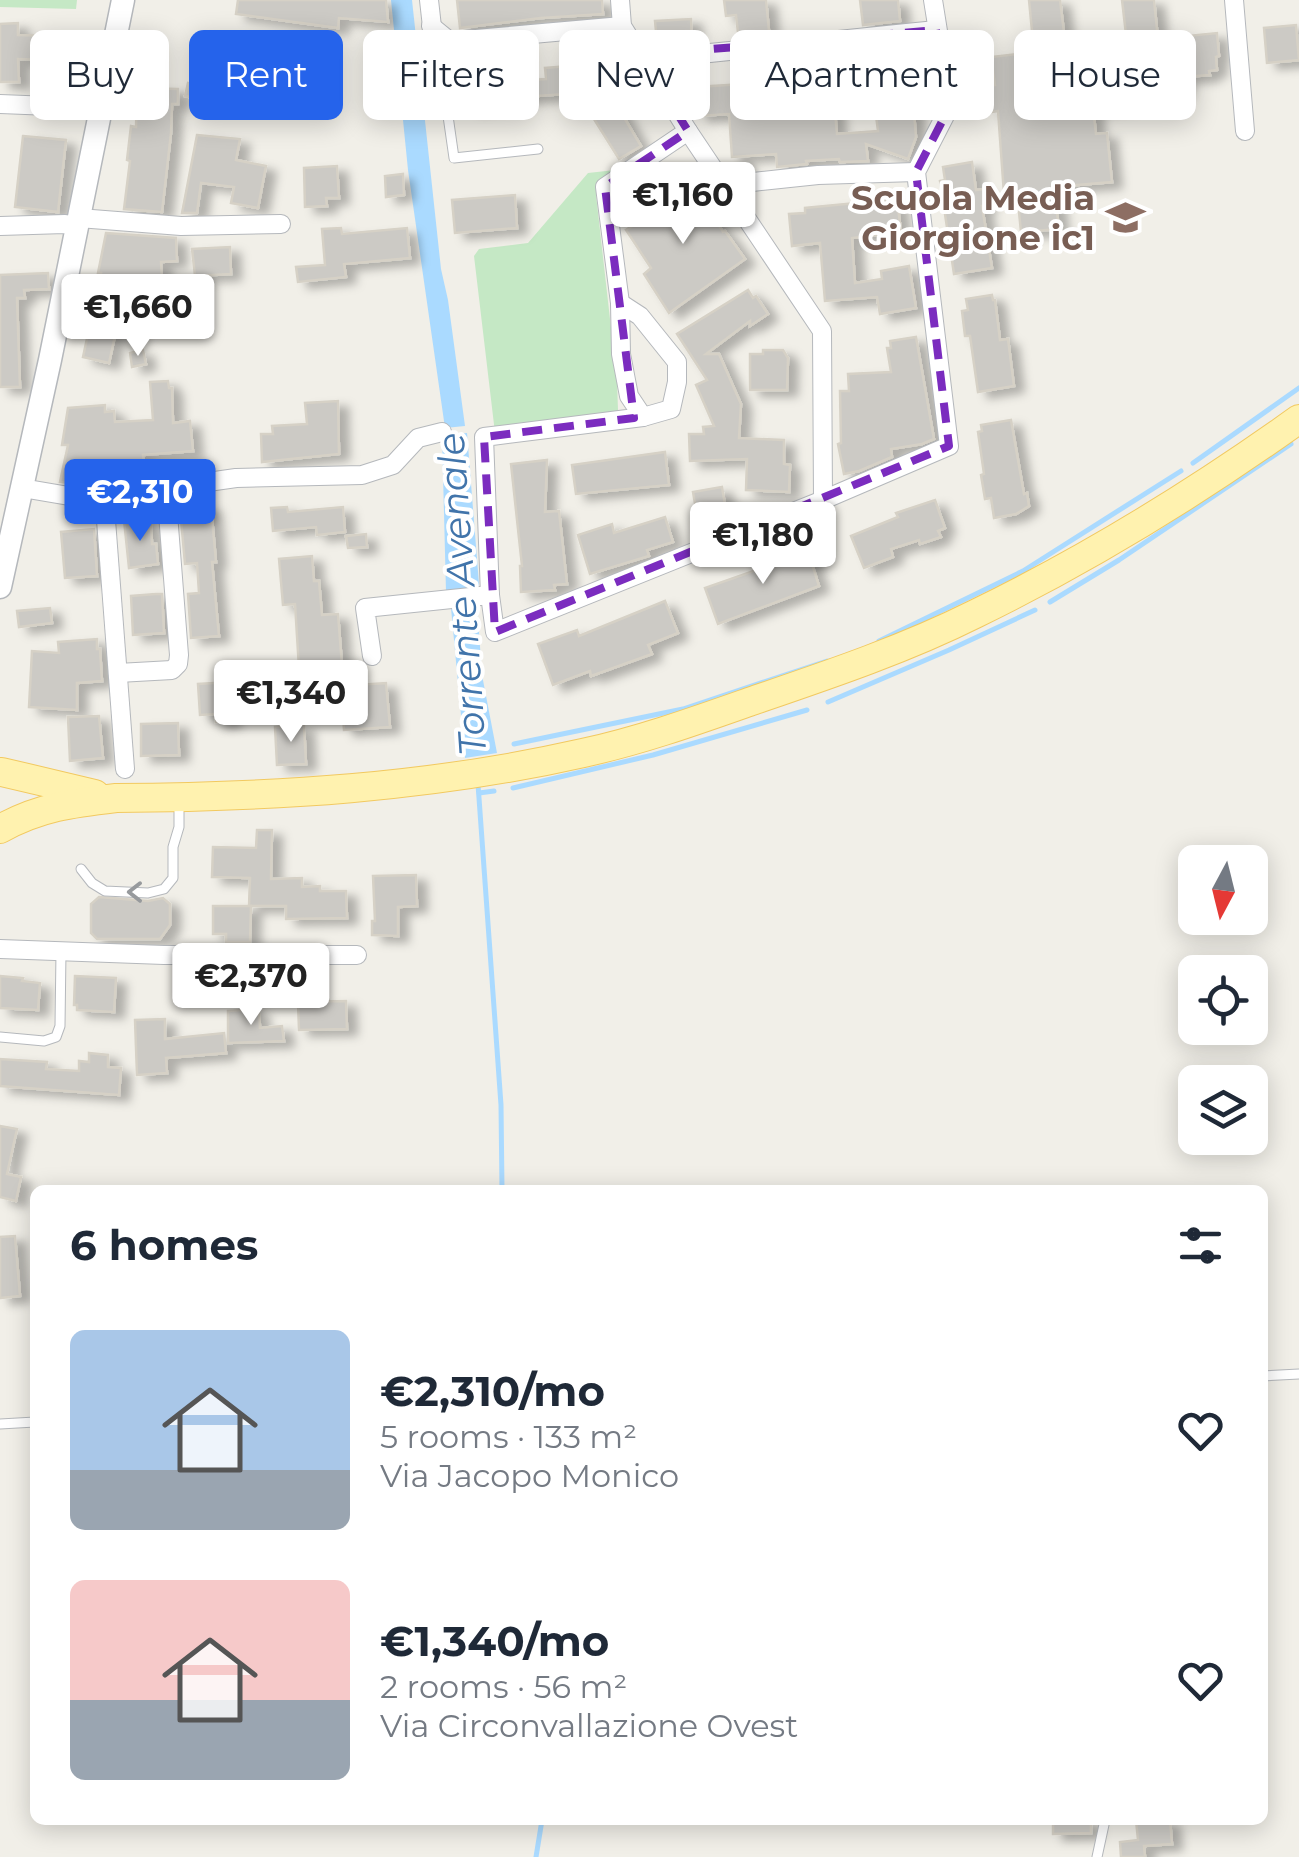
<!DOCTYPE html>
<html lang="en">
<head>
<meta charset="utf-8">
<style>
	body { margin:0; font-family:Montserrat,sans-serif; background:#f6f6f7; color:#1f2937; height:100vh; display:flex; flex-direction:column; font-size:38px; white-space:nowrap }
	* { box-sizing:border-box; margin:0 }
	p { font-size:32px; color:#747a83 }
	.icon { flex:none; width:55px; height:55px; fill:none; stroke:currentColor; stroke-width:2; stroke-linecap:round; stroke-linejoin:round }
	.map { position:relative; flex:1; overflow:hidden }
	.details { position:absolute; left:30px; top:1185px; width:1238px; height:640px; display:flex; flex-direction:column; background:#fff; border-radius:15px; box-shadow:0 5px 25px #0003 }
	.details>* { flex:none }
	.guide { position:absolute; left:30px; top:30px; width:1240px; height:90px; display:flex; gap:20px }
	.needle { width:65px; rotate:187deg }
	.buttons { position:absolute; left:1178px; top:845px; display:grid; gap:20px }
	.buttons a { display:grid; place-items:center; width:90px; height:90px; border-radius:15px; background:#fff; box-shadow:0 5px 25px #0003; font-size:50px }
	.price { position:absolute; translate:-50% -85px; padding:0 22px; border-radius:10px; background:#fff; color:#222; font-size:32px; line-height:65px; filter:drop-shadow(0 2px 5px #0008) }
	.price::after { content:''; position:absolute; left:50%; top:60px; width:30px; height:22px; margin-left:-15px; background:inherit; clip-path:polygon(0 0,100% 0,50% 100%) }
	.price.selected { background:#2563eb; color:#fff }
	ul { padding:0; list-style:none }
	li { display:flex; align-items:center; gap:30px; height:250px; padding:0 40px }
	li span { display:grid; place-items:center; flex:none; width:280px; height:200px; border-radius:15px; color:#555 }
	li>.icon { margin-inline-start:auto }
	span .icon { width:120px; height:120px; fill:#fffc; stroke-width:1 }
	li b { font-size:42px }
	h2 { display:flex; justify-content:space-between; align-items:center; height:120px; padding:0 40px; font-size:42px }
	.pill { padding:0 35px; border-radius:15px; background:#fff; box-shadow:0 5px 25px #0003; font-size:35px; line-height:90px }
	.pill.selected { background:#2563eb; color:#fff }
	.map>svg:first-child { display:block }
</style>
</head>
<body>
<div class="map">
<svg width="1299" height="1857" viewBox="0 0 1299 1857">
	<defs>
		<filter id="shadow"><feDropShadow dx="10" dy="6" stdDeviation="5" flood-color="#0004"/></filter>
	</defs>
	<rect width="100%" height="100%" fill="#f1efe8"/>
	<g fill="#c5e8c5">
		<path d="M0,0H77L76,9L0,7Z"/>
		<path d="M624,169L599,186L596,195L617,381L618,410L613,417L495,433L474,256L479,249L528,243L588,173Z"/>
	</g>
	<g fill="#aadaff">
		<path d="M391,0H412L441,269L448,300L465,426L445,428L408,170Z"/>
		<path d="M467,433L479,584L478,587L446,592L442,435Z"/>
		<path d="M477,604L482,675L497,753L465,758L451,608Z"/>
	</g>
	<g fill="none" stroke-linecap="round" stroke-linejoin="round">
		<g stroke="#aadaff" stroke-width="5">
			<path d="M1193,463L1299,388"/>
			<path d="M1050,602L1119,560L1291,444"/>
			<path d="M879,641L1023,571L1181,471"/>
			<path d="M828,702L949,650L1035,610"/>
			<path d="M514,744L683,709L827,661"/>
			<path d="M478,784L501,1105L502,1190"/>
			<path d="M513,788L653,755L807,710"/>
			<path d="M479,793L494,791"/>
			<path d="M536,1857L542,1820"/>
		</g>
	</g>
	<g fill="#cccac5" stroke="#d6d1c6" stroke-width="2.5" filter="url(#shadow)">
		<path d="M238,0H386L388,22L339,18L338,28L236,14Z"/>
		<path d="M457,0H602L603,14L541,18L460,28Z"/>
		<path d="M724,0H766L769,31L738,33L736,15L726,16Z"/>
		<path d="M860,0H898L900,21L863,25Z"/>
		<path d="M1029,0H1060L1066,49L1127,43L1122,0H1154L1158,39L1217,33L1219,56L1216,57L1217,70L1209,71L1210,75L1182,77L1183,89L1127,95L1128,104L1093,108L1096,134L1107,133L1112,182L1054,187L1059,229L1021,232L1017,192L1004,194L998,111L992,112L989,86L995,85L991,57L1034,52Z"/>
		<path d="M691,19L692,42H657L655,21Z"/>
		<path d="M18,23V35L54,36V39H73L74,78L83,79L82,95L46,93L48,60L18,59L19,82H0V24Z"/>
		<path d="M1296,25L1299,60L1267,63L1264,28Z"/>
		<path d="M229,45L271,54L263,96L221,88Z"/>
		<path d="M920,60L921,65H926L929,87L912,89L916,137L908,159L866,144L868,161L840,162L839,159L806,161L807,164L777,167L776,154L732,157L729,114L698,116L696,87L743,84V80L819,73V70L853,65L857,97L834,100L837,134L878,131L875,108L889,107L885,68L898,67L897,62Z"/>
		<path d="M593,64L595,98L564,99L565,94L523,97V99H517V102L470,107L468,78L514,75L515,81L546,79L545,68Z"/>
		<path d="M188,83L207,87L204,100L185,96Z"/>
		<path d="M144,88L178,89V104H172L171,133L162,212L124,209L130,161L127,160L131,126L136,127L137,93H144Z"/>
		<path d="M616,104L641,146L619,159L594,119Z"/>
		<path d="M197,135L240,139L236,160L266,166L258,208L231,203L234,187L201,183L197,213H182Z"/>
		<path d="M23,136L66,140L58,212L15,207Z"/>
		<path d="M972,162L976,190L984,189L986,205L982,206L992,268L954,274L940,181L945,180L943,167Z"/>
		<path d="M337,166L339,198H326L327,206L305,207L304,168Z"/>
		<path d="M403,174L404,195L386,197L385,176Z"/>
		<path d="M683,182L692,197L698,193L723,232L725,231L745,259L669,313L644,274L651,268L626,230L664,206L659,197Z"/>
		<path d="M515,195L517,228L455,233L452,200Z"/>
		<path d="M897,199L901,232L852,238L855,283L882,279L881,271L909,266L916,308L880,314L877,297L825,301L820,243L792,246L789,214L805,213V208Z"/>
		<path d="M341,228L342,234L407,228L410,258L344,264L346,277L298,282L296,267L325,265L322,229Z"/>
		<path d="M106,233L176,238L177,261L161,262L162,279L127,281L109,363L83,357L101,273H98Z"/>
		<path d="M230,247L231,274L195,276L192,249Z"/>
		<path d="M48,273L49,289L24,290L25,298H17L20,387H0V275Z"/>
		<path d="M748,290L753,298L756,296L768,314L750,326V321L706,354H719L741,404L739,438L784,440V464L790,465L789,492L746,490L747,459L690,461L689,434H704L703,427L714,426L696,385L707,380L677,334Z"/>
		<path d="M992,295L993,300H995L1000,340L1008,339L1014,386L978,392L970,336H965L962,311L968,310L966,299Z"/>
		<path d="M916,337L934,439L922,444L891,449L892,457L859,471L844,474L838,444L841,443L840,391H849L848,374L891,372L887,348H891L890,341Z"/>
		<path d="M143,350L146,364L132,367L130,353Z"/>
		<path d="M763,350H783L788,358L787,390H750V354H763Z"/>
		<path d="M168,381L169,388H172L173,423L190,421L193,451L143,455L145,477L70,483L60,482L68,445H62L68,408L105,405V412L114,411L115,422L153,420L150,382Z"/>
		<path d="M338,401L339,454L262,462L261,434H273L272,426L307,424L305,403Z"/>
		<path d="M1011,420L1024,494L1027,493L1029,506L1016,514L994,518L991,498L985,499L981,475L984,474L978,432L982,431L981,425Z"/>
		<path d="M665,452L669,485L576,494L572,465Z"/>
		<path d="M547,460L545,512L559,511L567,584L554,585L555,590L521,592L520,566H522L511,464Z"/>
		<path d="M722,487L728,523L699,527L693,492Z"/>
		<path d="M935,500L945,528L938,531L941,537L920,544L919,540L891,549L893,557L864,568L851,536L898,517L896,513Z"/>
		<path d="M211,506L216,562H212L219,636L191,638L188,594L199,593L197,563L185,564L180,508Z"/>
		<path d="M287,507L288,512L343,507L345,532L317,535L316,527L273,531L271,508Z"/>
		<path d="M665,517L673,542L647,550L649,556L590,574L578,535L612,524L614,533Z"/>
		<path d="M140,519V522H151L152,544H156L158,564L129,568L124,520Z"/>
		<path d="M94,529L97,576L65,578L61,532Z"/>
		<path d="M366,534L367,547L348,548L346,536Z"/>
		<path d="M807,548L819,586L718,624L705,588L768,566L767,563Z"/>
		<path d="M312,556L314,581H319L322,615L338,614L342,665L299,668L295,604L283,605L279,559Z"/>
		<path d="M156,594H162L164,633L133,635L131,596Z"/>
		<path d="M665,601L678,633L648,645L652,654L591,676L590,671L553,685L538,644L577,630L579,636Z"/>
		<path d="M50,608L52,623L19,627L17,611Z"/>
		<path d="M97,639V649H100L102,681L77,683V710L29,707L32,651L59,653L58,642Z"/>
		<path d="M229,682L231,721L216,722V714L200,715L198,684Z"/>
		<path d="M386,683L390,727L344,730L341,686Z"/>
		<path d="M99,716L103,758L70,761L68,717Z"/>
		<path d="M178,723L179,755L141,756V724Z"/>
		<path d="M304,725L306,764L277,765L275,727Z"/>
		<path d="M257,830H272L271,879L302,878V887L320,886V891H346L347,918L286,919V906H249L250,878L212,877L213,847L256,848Z"/>
		<path d="M416,875L417,906L398,907V936L372,935V921H375L373,876Z"/>
		<path d="M99,897L148,901L163,898L170,904V925L160,939H97L91,933V904Z"/>
		<path d="M213,906H251L250,942H226V934H213Z"/>
		<path d="M0,976L23,978L22,981L40,983L38,1010L0,1008Z"/>
		<path d="M75,976L116,978L114,1012L77,1010V1005H74Z"/>
		<path d="M346,1001L347,1029L299,1030L298,1002Z"/>
		<path d="M259,1009L260,1028L282,1026L284,1041L228,1043V1011Z"/>
		<path d="M165,1019V1039L224,1033L226,1053L166,1058L167,1073L137,1075L135,1020Z"/>
		<path d="M89,1053L108,1055V1067L121,1068L119,1095L0,1086V1059L47,1062L46,1069L79,1071V1061L89,1062Z"/>
		<path d="M0,1126L17,1129L7,1174L21,1177L16,1201L0,1197Z"/>
		<path d="M15,1236L20,1296L0,1298V1237Z"/>
		<path d="M1053,1820H1091V1833L1053,1834Z"/>
		<path d="M1136,1820H1170L1172,1844L1144,1846L1145,1857H1121L1120,1842L1138,1840Z"/>
	</g>
	<g fill="none" stroke-linecap="round" stroke-linejoin="round">
		<defs>
			<g id="service">
				<path d="M441,108L448,116L454,158L538,149"/>
				<path d="M81,869L92,883L105,891L148,893L164,889L173,878V847L179,827V800"/>
				<path d="M0,1037L44,1041L56,1037L60,1026L61,952"/>
				<path d="M1262,1376L1299,1374"/>
				<path d="M0,1424L35,1422"/>
				<path d="M1097,1857L1105,1820"/>
			</g>
			<g id="minor">
				<path d="M429,0L441,108"/>
				<path d="M620,0L622,26L688,131L822,331L823,500"/>
				<path d="M1234,0L1245,131"/>
				<path d="M431,26L447,39L453,41L622,26"/>
				<path d="M641,55L700,54L936,30"/>
				<path d="M0,104L101,108"/>
				<path d="M688,131L605,187L620,303L621,354L629,396L643,417L484,437L490,595L495,632L823,500L949,446L916,172L950,106L933,0"/>
				<path d="M725,185L818,175L916,172"/>
				<path d="M79,218L181,226L281,224"/>
				<path d="M0,226L65,224L77,227"/>
				<path d="M620,303L640,316L677,362V382L671,409L643,417"/>
				<path d="M22,488L69,496L166,488L236,478L362,475L393,465L418,438L442,432"/>
				<path d="M104,494L125,769"/>
				<path d="M372,656L365,608L490,595"/>
				<path d="M118,673L172,670L178,664L179,655L166,488"/>
				<path d="M0,949L164,955H357"/>
			</g>
			<path id="tertiary" d="M0,587L50,360L123,0"/>
			<g id="primary">
				<path d="M2,772L95,794"/>
				<path d="M0,829C39,807 73,803 116,798C274,797 428,788 583,753C639,741 695,721 749,702C825,676 903,650 975,614C1088,559 1197,492 1299,419"/>
			</g>
		</defs>
		<use href="#service" stroke="#b5b8bc" stroke-width="11"/>
		<use href="#minor" stroke="#b5b8bc" stroke-width="20"/>
		<use href="#tertiary" stroke="#b5b8bc" stroke-width="25"/>
		<use href="#primary" stroke="#f2c960" stroke-width="30"/>
		<use href="#service" stroke="#fff" stroke-width="9"/>
		<use href="#minor" stroke="#fff" stroke-width="18"/>
		<use href="#tertiary" stroke="#fff" stroke-width="22"/>
		<use href="#primary" stroke="#fff2af" stroke-width="28"/>
	</g>
	<defs><path id="oneway-chevron" d="M-2-3.5L2.5 0L-2 3.5" fill="none" stroke-width="1.6" stroke-linecap="round" stroke-linejoin="round" transform="scale(2.5)"/></defs>
	<use stroke="#979a9d" href="#oneway-chevron" transform="translate(135 892) rotate(180)"/>
	<path fill="none" stroke="#7b2cbf" stroke-width="8" stroke-dasharray="20 12" stroke-linejoin="round" d="M936,30L950,106L916,172L949,446L495,632L484,437L634,418L605,187L688,131L641,55Z"/>
	<defs>
		<symbol id="school-bare" viewBox="-9 -9 18 18"><path d="M0-5L7-2L0 1L-7-2ZM-4 1L0 2.5L4 1V4Q0 6-4 4Z" fill="#8d6e63" stroke="#fff" stroke-width="2.5" paint-order="stroke"/></symbol>
	</defs>
	<g fill-rule="evenodd">
		<use href="#school-bare" x="1098" y="190" width="55" height="55"/>
	</g>
	<g text-anchor="middle" stroke-width="8" stroke-linejoin="round" paint-order="stroke">
		<g font-size="35" font-weight="bold" fill="#785e54" stroke="#fff" text-anchor="end">
			<text x="1095" y="210">Scuola Media<tspan x="1095" dy="40">Giorgione ic1</tspan></text>
		</g>
		<g font-size="38" font-style="italic" fill="#4174aa" stroke="#fff">
			<text transform="translate(462 594) rotate(-94)" y="13">Torrente Avenale</text>
		</g>
	</g>
</svg>
<div class="buttons">
<a><svg class="needle" viewBox="-14 -14 28 28"><path d="M0-13l5 13h-10z" fill="#e53935"/><path d="M0 13l5-13h-10z" fill="#747a83"/></svg></a>
<a><svg class="icon" aria-label="locate" viewBox="0 0 24 24"><circle cx="12" cy="12" r="6"/><path d="M12 2v4M12 18v4M2 12h4M18 12h4"/></svg></a>
<a><svg class="icon" aria-label="layers" viewBox="0 0 24 24"><path d="M12 4l9 5-9 5-9-5zM3 14l9 5 9-5"/></svg></a>
</div>
<b class="price" style="left:683px;top:247px">€1,160</b>
<b class="price" style="left:138px;top:359px">€1,660</b>
<b class="price selected" style="left:140px;top:544px">€2,310</b>
<b class="price" style="left:763px;top:587px">€1,180</b>
<b class="price" style="left:291px;top:745px">€1,340</b>
<b class="price" style="left:251px;top:1028px">€2,370</b>
<div class="guide">
<a class="pill">Buy</a>
<a class="pill selected">Rent</a>
<a class="pill">Filters</a>
<a class="pill">New</a>
<a class="pill">Apartment</a>
<a class="pill">House</a>
</div>
<section class="details">
<h2>6 homes<svg class="icon" aria-label="filters" viewBox="0 0 24 24"><path d="M4 7h16M4 17h16"/><circle cx="9" cy="7" r="2"/><circle cx="15" cy="17" r="2"/></svg></h2>
<ul>
<li><span style="background:linear-gradient(#a9c7e8 70%,#9aa5b1 0)"><svg class="icon" aria-label="home" viewBox="0 0 24 24"><path d="M3 11l9-7 9 7M6 9v11h12V9"/></svg></span><div><b>€2,310/mo</b><p>5 rooms · 133 m²</p><p>Via Jacopo Monico</p></div><svg class="icon" aria-label="heart" viewBox="0 0 24 24"><path d="M12 20l-8-8c-3-5 5-10 8-4 3-6 11-1 8 4z"/></svg></li>
<li><span style="background:linear-gradient(#f6c9c9 60%,#9aa5b1 0)"><svg class="icon" aria-label="home" viewBox="0 0 24 24"><path d="M3 11l9-7 9 7M6 9v11h12V9"/></svg></span><div><b>€1,340/mo</b><p>2 rooms · 56 m²</p><p>Via Circonvallazione Ovest</p></div><svg class="icon" aria-label="heart" viewBox="0 0 24 24"><path d="M12 20l-8-8c-3-5 5-10 8-4 3-6 11-1 8 4z"/></svg></li>
</ul>
</section>
</div>
</body>
</html>
